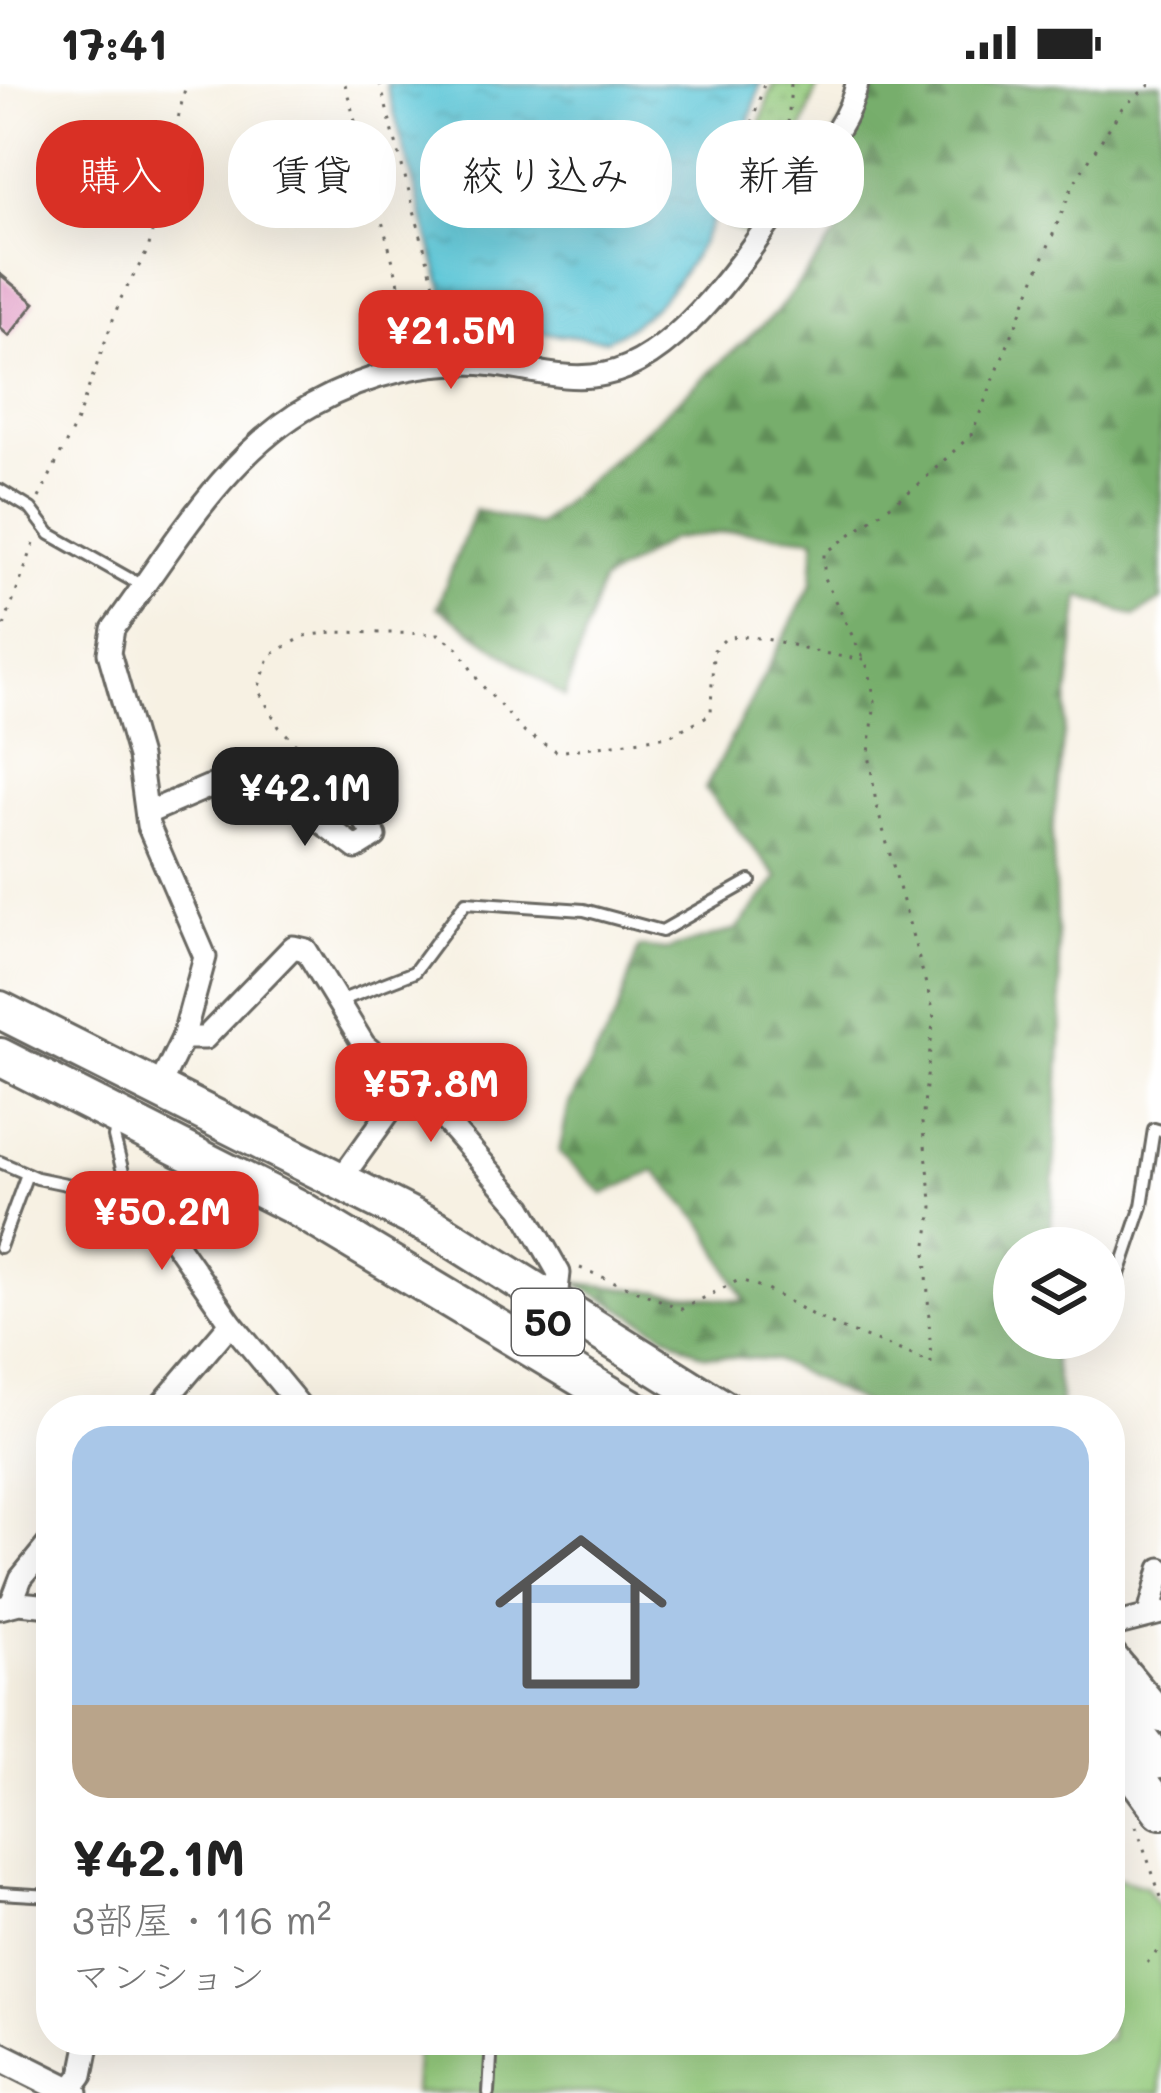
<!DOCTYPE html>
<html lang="ja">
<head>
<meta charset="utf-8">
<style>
	body { margin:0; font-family:Mali,"Klee One",sans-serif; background:#f6f6f6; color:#222; height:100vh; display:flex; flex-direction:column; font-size:45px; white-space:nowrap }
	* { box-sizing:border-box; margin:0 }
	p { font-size:39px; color:#767676 }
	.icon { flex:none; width:66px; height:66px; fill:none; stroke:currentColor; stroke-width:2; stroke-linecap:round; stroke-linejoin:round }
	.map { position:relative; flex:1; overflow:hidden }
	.details { position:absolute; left:36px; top:1311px; width:1089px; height:660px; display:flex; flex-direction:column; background:#fff; border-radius:48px; box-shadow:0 12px 48px #0002 }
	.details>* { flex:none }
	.banner { position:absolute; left:36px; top:36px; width:1089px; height:108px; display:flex; gap:24px }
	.tools { position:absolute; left:993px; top:1143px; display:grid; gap:24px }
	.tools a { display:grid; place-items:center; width:132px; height:132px; border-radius:50%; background:#fff; box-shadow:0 12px 48px #0002; font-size:60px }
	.price { position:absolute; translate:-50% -102px; padding:0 27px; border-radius:24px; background:#d93025; color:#fff; font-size:39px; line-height:78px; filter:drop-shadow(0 3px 6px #0008) }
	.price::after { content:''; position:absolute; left:50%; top:72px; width:36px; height:27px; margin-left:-18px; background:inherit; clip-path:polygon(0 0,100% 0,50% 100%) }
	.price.selected { background:#222; color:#fff }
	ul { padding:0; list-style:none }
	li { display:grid; align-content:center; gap:24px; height:636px; padding:0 36px }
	li span { display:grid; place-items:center; height:372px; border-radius:36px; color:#555 }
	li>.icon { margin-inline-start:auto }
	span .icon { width:216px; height:216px; fill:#fffc; stroke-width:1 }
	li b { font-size:51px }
	.tag { padding:0 42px; border-radius:48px; background:#fff; box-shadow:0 12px 48px #0002; font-size:42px; line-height:108px }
	.tag.selected { background:#d93025; color:#fff }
	.status { display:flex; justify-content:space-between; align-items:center; height:84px; padding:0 60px; background:#fff; direction:ltr }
	.status svg { height:33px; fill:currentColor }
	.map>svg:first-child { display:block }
</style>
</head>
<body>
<div class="status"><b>17:41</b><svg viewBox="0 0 49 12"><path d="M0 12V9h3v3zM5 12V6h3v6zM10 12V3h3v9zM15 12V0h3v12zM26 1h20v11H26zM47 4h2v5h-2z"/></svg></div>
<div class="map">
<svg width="1161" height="2009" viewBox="0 0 1161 2009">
	<defs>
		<pattern id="forest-firs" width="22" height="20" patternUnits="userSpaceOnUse" patternTransform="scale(3)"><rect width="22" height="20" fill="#77ae6c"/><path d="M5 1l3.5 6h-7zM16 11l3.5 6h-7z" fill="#618d58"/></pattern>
		<pattern id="park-dots" width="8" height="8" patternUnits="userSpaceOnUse" patternTransform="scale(3)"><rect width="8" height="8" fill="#94ca7d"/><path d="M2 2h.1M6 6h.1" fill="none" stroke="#7fad6b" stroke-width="1.8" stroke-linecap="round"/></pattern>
		<pattern id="water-ripples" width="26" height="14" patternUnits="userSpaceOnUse" patternTransform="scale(3)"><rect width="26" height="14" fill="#5cc6d7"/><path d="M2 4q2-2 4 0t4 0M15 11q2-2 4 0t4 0" fill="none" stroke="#4faab8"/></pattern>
	</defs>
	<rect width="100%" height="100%" fill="#fff"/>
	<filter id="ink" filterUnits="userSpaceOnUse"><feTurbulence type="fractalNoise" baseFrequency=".00833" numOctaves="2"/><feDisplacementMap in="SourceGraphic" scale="24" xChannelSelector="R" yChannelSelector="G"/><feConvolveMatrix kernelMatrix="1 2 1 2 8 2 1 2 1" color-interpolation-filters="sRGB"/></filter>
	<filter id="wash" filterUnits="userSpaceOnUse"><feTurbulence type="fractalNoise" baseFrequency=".004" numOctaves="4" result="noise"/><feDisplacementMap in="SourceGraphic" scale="48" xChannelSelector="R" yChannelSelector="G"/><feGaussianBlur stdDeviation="2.7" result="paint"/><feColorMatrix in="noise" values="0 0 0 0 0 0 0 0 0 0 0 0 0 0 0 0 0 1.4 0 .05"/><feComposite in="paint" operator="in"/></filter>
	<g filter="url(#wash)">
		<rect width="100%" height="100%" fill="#f7f1e3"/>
		<path fill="url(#forest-firs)" stroke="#4a6544" stroke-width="3" d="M864,0H1161V516L1135,532L1080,512L1052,750L1062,937L1050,1164H1014V1254H1050L1061,1318L1056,1326H877L775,1276L702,1271L576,1199L745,1217L705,1142L655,1087L604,1110L559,1069L569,1020L616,933L639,863L666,866L737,845L778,794L705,705L812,499L815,454L738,447L671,455L601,499L565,613L437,523L475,426L538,441L776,229L855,126L812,90Z"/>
		<path fill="url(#park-dots)" stroke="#58734c" stroke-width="3" d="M773,0H818L793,73L752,152L727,142Z"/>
		<path fill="#94ca7d" stroke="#58734c" stroke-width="3" d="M1110,1792L1145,1802L1161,1826V2009H414L417,1956H1110Z"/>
		<path fill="url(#water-ripples)" stroke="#3c717a" stroke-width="3" d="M386,0H760C737,88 697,215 606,256L452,238Z"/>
		<g id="blocks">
			<path fill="#e3a4ca" d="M0,190L35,219L9,252L0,244Z"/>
		</g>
	</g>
	<g filter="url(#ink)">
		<use href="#blocks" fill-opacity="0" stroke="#696762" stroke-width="3"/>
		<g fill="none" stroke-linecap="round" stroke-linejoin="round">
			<defs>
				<g id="service">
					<path d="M0,406L31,425L50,450L144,503"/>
					<path d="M337,918L414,888L466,818L584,826L662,847L750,797"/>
					<path d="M0,1078L37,1094L119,1111L128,1108L114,1053L119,1037"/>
					<path d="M0,1163L27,1090"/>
					<path d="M1115,1202L1142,1122L1154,1045L1161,1047"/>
					<path d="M0,1809L51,1812"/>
					<path d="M489,2009L492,1956"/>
				</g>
				<g id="minor">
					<path d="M147,729L208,703L251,693L268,698L356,764L375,752L360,730"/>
					<path d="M183,954H205L293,863L306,866L364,961L424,1012L522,1124L559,1189L556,1215"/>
					<path d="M158,1005L183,954L205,873L148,741L139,673L109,569L113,545C170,468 225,369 312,321C368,290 432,273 496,281C532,286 569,298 605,290C680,276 750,165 791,108C816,74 848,42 857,0"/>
					<path d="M341,1095L409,1000"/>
					<path d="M128,1108L167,1147L231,1239L303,1326"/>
					<path d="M157,1326L231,1239"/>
					<path d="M11,1520L21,1494L51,1457"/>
					<path d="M0,1524L19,1519L51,1522"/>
					<path d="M1149,1531L1161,1485"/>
					<path d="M1110,1542L1161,1529"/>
					<path d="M71,2006L82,1991L89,1956"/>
				</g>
				<path id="tertiary" d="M0,1972L74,2009"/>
				<path id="secondary" d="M1110,1571L1161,1633"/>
				<g id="trunk">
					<path d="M0,926L438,1146L725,1326"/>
					<path d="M0,973L296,1123L635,1326"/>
					<path d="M1110,1617L1156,1676"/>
					<path d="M1110,1657L1161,1726"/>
				</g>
			</defs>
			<use href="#service" stroke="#696762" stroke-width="16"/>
			<use href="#minor" stroke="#696762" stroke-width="27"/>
			<use href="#tertiary" stroke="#696762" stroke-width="33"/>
			<use href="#secondary" stroke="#696762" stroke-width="36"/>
			<use href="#trunk" stroke="#696762" stroke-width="42"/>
			<g stroke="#696762" stroke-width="3" stroke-dasharray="3 9" stroke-linecap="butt">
				<path d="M345,0L416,263"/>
				<path d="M380,0L438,215L409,231"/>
				<path d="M791,0L786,68L792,72"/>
				<path d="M369,89L400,80"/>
				<path d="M728,119L764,0"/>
				<path d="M39,414L76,339L120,216L148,166L186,0"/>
				<path d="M0,553L35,457"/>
				<path d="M348,711L279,643L258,605L270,571L305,552L333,548L439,550L458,564L479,598L525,649L558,668L669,652L711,630L713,567L727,553C773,549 817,573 864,575"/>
				<path d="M580,1184L682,1225L739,1196C772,1204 794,1223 825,1237C860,1253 896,1262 931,1280L926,1166L933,1123L922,1039L934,929L876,720L869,669L875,617L869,586L824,494V470L918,401L971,351L1074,99L1122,24L1151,0"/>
				<path d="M1136,1742L1161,1813"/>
				<path d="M1147,1879L1161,1863"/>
			</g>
			<use href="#service" stroke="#fff" stroke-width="10"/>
			<use href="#minor" stroke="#fff" stroke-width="21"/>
			<use href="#tertiary" stroke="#fff" stroke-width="27"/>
			<use href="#secondary" stroke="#fff" stroke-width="30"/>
			<use href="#trunk" stroke="#fff" stroke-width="36"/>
		</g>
	</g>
	<g text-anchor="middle" stroke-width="10" stroke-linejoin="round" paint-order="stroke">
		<rect fill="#fff" stroke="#606060" stroke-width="3" x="512" y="1205" width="72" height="66" rx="9"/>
		<g font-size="39" font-weight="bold" fill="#1c1c1c">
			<text x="548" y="1252">50</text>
		</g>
	</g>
</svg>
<div class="tools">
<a><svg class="icon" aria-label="layers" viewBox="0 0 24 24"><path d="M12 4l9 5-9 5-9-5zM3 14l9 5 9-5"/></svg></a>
</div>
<b class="price" style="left:451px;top:308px">¥21.5M</b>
<b class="price selected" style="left:305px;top:765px">¥42.1M</b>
<b class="price" style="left:431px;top:1061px">¥57.8M</b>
<b class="price" style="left:162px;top:1189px">¥50.2M</b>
<div class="banner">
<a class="tag selected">購入</a>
<a class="tag">賃貸</a>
<a class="tag">絞り込み</a>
<a class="tag">新着</a>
</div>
<section class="details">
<ul>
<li><span style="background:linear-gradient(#a9c7e8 75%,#b9a48a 0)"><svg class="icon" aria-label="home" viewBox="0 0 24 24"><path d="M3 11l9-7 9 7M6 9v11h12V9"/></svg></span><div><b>¥42.1M</b><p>3部屋 · 116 m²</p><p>マンション</p></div></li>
</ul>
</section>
</div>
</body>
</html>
